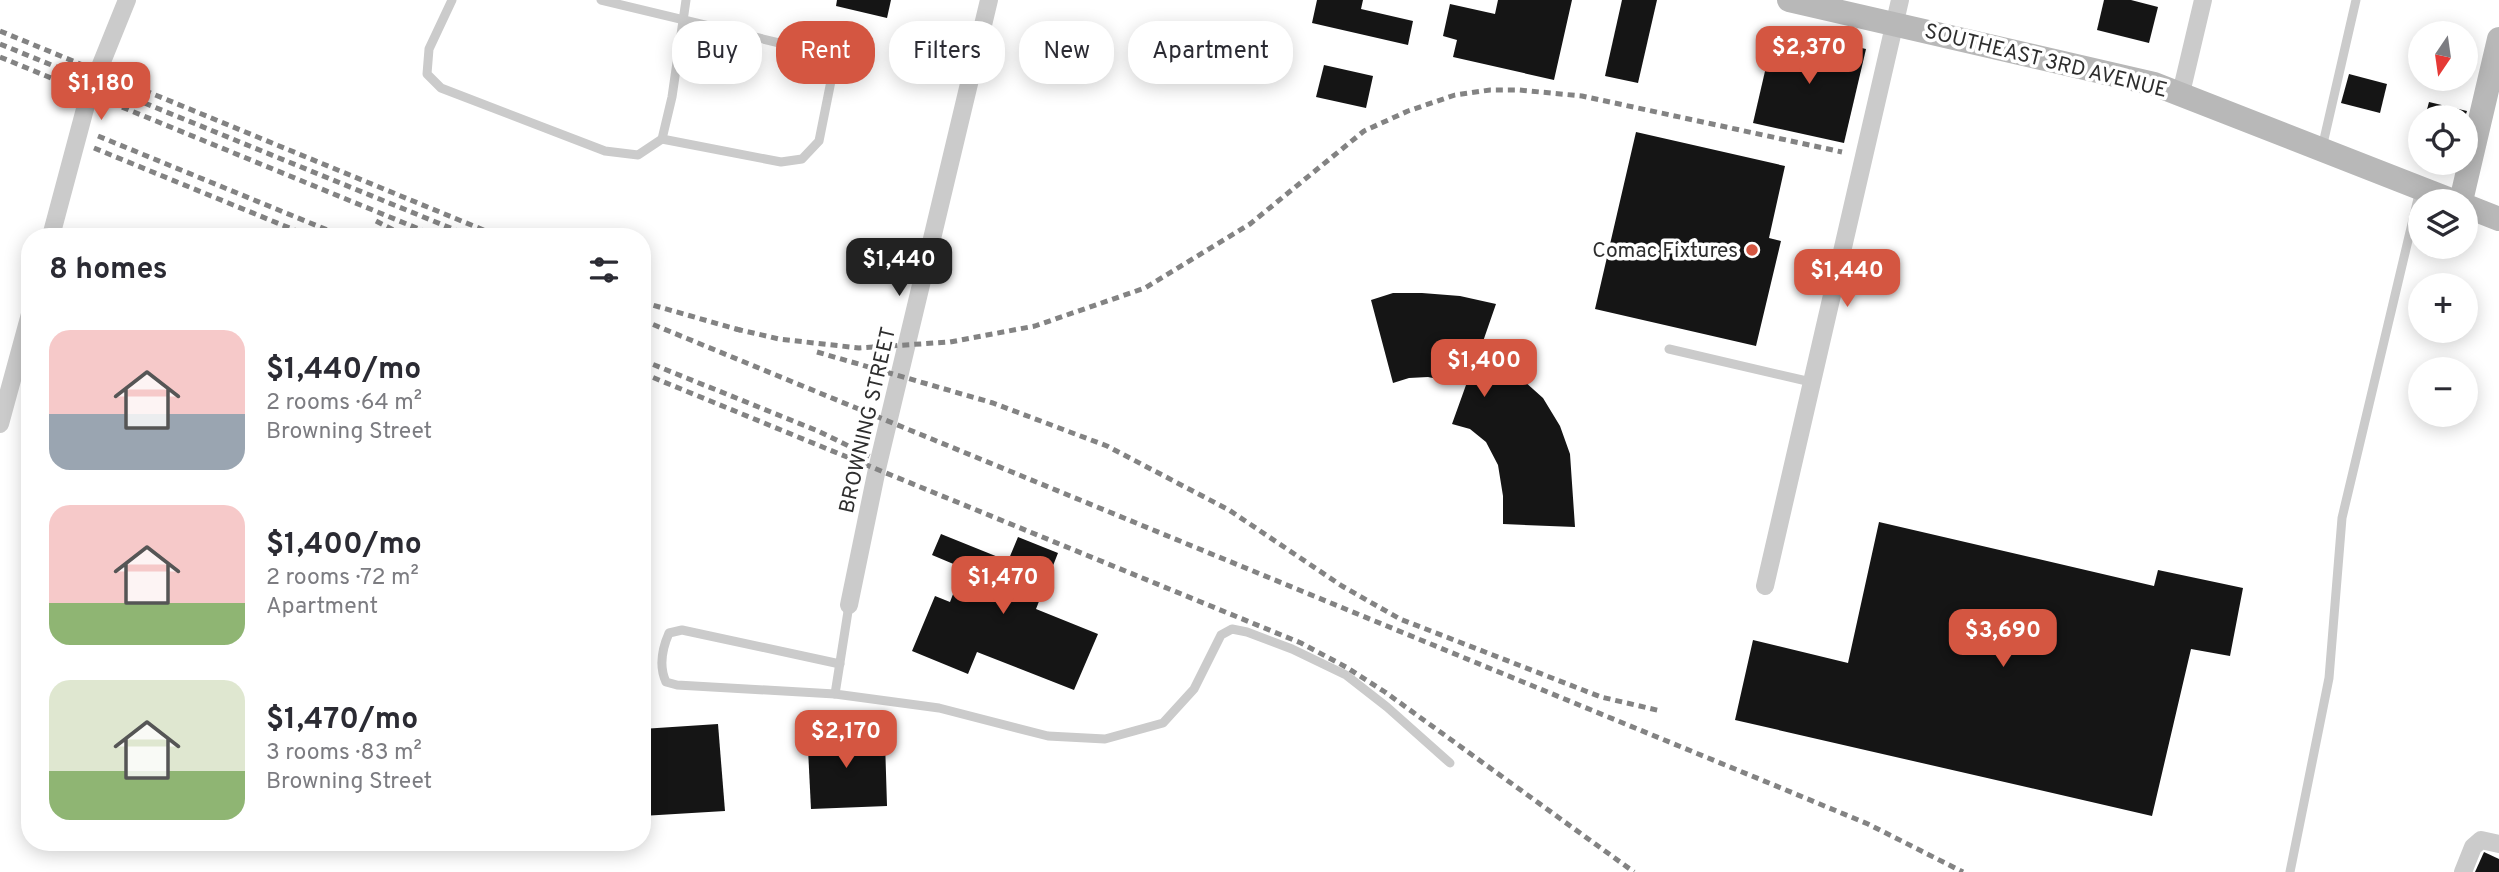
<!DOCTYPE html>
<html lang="en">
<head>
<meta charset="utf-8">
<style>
	body { margin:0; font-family:Overpass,sans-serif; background:#f7f7f7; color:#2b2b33; height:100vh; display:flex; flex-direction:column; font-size:26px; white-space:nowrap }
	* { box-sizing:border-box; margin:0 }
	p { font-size:23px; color:#7c7c81 }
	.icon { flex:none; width:38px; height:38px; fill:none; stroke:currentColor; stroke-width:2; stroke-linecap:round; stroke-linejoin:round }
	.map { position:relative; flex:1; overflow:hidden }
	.panel { position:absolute; left:21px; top:228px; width:630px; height:623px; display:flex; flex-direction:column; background:#fff; border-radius:28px; box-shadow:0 4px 18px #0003 }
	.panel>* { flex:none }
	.banner { position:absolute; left:672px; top:21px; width:665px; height:63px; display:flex; gap:14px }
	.needle { width:46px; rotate:193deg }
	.controls { position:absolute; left:2408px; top:21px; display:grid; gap:14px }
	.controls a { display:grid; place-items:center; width:70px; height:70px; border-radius:50%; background:#fff; box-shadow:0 4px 18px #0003; font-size:35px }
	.price { position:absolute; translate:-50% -60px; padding:0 16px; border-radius:14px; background:#d45641; color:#fff; font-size:23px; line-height:46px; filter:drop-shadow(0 2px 4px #0008) }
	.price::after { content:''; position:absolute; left:50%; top:42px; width:21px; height:16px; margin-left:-10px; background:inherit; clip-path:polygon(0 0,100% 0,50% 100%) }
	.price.current { background:#222; color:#fff }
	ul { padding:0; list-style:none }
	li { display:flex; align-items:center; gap:21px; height:175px; padding:0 28px }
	li span { display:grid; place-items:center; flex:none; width:196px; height:140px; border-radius:21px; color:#555 }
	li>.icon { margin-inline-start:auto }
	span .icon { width:84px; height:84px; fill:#fffc; stroke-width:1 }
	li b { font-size:30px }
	h2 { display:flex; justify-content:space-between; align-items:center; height:84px; padding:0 28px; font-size:30px }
	.pill { padding:0 24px; border-radius:28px; background:#fff; box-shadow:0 4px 18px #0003; font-size:24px; line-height:63px }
	.pill.current { background:#d45641; color:#fff }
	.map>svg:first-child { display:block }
</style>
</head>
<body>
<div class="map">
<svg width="2499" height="872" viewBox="0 0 2499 872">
	<rect width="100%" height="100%" fill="#fff"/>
	<g fill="#151515">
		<path d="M837,0H891L887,18L836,6Z"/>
		<path d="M1317,0H1363L1361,9L1413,21L1408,45L1312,23Z"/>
		<path d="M1498,0H1572L1554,80L1453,57L1457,40L1443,36L1450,4L1495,14Z"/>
		<path d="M1622,0H1657L1638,83L1605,76Z"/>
		<path d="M2104,0H2131L2158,7L2149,43L2097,30Z"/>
		<path d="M1775,28L1866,49L1844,143L1753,123Z"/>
		<path d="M1324,65L1373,76L1366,108L1316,97Z"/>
		<path d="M2349,74L2387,84L2380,113L2341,103Z"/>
		<path d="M2429,102L2467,111L2465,117H2425Z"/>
		<path d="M1636,132L1785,166L1769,238L1781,241L1756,346L1595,309Z"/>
		<path d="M1393,293H1422L1460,296L1496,304L1479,353L1513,371L1543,398L1560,426L1570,454L1575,527L1503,524V496L1498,465L1486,442L1470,429L1452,424L1466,385L1428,377L1409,378L1393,383L1371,300Z"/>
		<path d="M1879,522L2154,586L2158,570L2243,588L2230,656L2191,649L2152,816L1735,720L1753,640L1848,663Z"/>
		<path d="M941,534L1008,561L1018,537L1058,553L1036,609L1098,634L1074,690L977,652L968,674L912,651L935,596L950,602L963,568L932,555Z"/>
		<path d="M817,723L885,742L887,806L811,809L808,749Z"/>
		<path d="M718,724L725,811L642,816V729Z"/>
		<path d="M2484,852L2499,859V872H2475Z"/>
	</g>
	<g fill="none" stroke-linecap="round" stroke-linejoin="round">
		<g stroke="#cbcbcb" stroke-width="9">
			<path d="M452,0L429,49L427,74L441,88L605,151L638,155L662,139L672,97L686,0"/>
			<path d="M601,0L817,52L832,76L819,141L802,159L781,162L662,139"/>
			<path d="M2322,148L2356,0"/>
			<path d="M1669,349L1811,382"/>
			<path d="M849,605L835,694L939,708L1048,736L1105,739L1163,723L1194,689L1221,635L1232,629L1247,632L1292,649L1346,675L1387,707L1450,763"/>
			<path d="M835,694L677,685L666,682C659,667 662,649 669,633L682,630L840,664"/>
			<path d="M2290,872L2329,678L2342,518L2420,190"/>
		</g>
		<g stroke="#cbcbcb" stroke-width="18">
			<path d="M2181,93L2203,0"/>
			<path d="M51,236L89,94L127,0"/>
			<path d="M0,424L30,314"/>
			<path d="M1765,586L1900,0"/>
			<path d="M849,605L877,469L989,0"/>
			<path d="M2463,872L2473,847L2481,840L2499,844"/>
		</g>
		<g stroke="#b8b8b8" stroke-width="24">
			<path d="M1789,0L2154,84L2453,201"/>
			<path d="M2461,201L2499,39"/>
			<path d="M2466,206L2499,219"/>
		</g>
		<g stroke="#838383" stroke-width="5" stroke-dasharray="7 5" stroke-linecap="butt">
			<path d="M0,31L498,236"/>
			<path d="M0,44L470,236"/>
			<path d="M0,57L436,236"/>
			<path d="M98,136L342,236"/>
			<path d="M94,148L309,236"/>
			<path d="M376,221L405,236"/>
			<path d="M642,302L743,331"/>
			<path d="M642,320L1769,783L1868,824L1963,872"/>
			<path d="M736,329L779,339L859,348L950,342L1035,326L1145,288L1250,224L1364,131L1408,111L1455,95L1490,90H1519L1582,96L1842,152"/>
			<path d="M817,352L993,403L1107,446L1229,510L1342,586L1400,619L1601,697L1661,711"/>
			<path d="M642,360L818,431L871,457"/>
			<path d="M642,373L1301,643L1346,667L1385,692L1634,872"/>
		</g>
	</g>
	<circle fill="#d45641" stroke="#fff" stroke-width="2.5" cx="1752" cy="250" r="7"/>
	<g text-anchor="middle" stroke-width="7" stroke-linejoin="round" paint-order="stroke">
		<g font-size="21" fill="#2e2e2e" stroke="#fff">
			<text transform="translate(2046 60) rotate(14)" y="7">SOUTHEAST 3RD AVENUE</text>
			<text transform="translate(867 420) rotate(-77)" y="7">BROWNING STREET</text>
		</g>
		<g font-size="21" fill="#2e2e2e" stroke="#fff" text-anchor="end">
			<text x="1738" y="257">Comac Fixtures</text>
		</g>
	</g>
</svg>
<div class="controls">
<a><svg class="needle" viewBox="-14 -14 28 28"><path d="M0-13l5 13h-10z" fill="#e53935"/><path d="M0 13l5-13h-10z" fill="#7c7c81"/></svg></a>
<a><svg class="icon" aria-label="locate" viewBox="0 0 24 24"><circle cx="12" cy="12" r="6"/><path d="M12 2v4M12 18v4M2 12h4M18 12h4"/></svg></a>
<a><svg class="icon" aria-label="layers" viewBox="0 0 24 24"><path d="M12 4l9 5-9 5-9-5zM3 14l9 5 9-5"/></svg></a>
<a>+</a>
<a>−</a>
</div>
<b class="price" style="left:1809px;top:86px">$2,370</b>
<b class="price" style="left:101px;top:122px">$1,180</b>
<b class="price current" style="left:899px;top:298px">$1,440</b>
<b class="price" style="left:1847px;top:309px">$1,440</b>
<b class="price" style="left:1484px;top:399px">$1,400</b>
<b class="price" style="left:1003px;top:616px">$1,470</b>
<b class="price" style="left:2003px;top:669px">$3,690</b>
<b class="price" style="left:846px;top:770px">$2,170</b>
<div class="banner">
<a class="pill">Buy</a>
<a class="pill current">Rent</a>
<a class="pill">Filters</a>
<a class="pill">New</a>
<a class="pill">Apartment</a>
</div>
<section class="panel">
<h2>8 homes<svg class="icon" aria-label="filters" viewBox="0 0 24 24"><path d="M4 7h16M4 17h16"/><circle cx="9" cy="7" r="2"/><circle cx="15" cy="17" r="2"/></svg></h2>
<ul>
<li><span style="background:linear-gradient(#f6c9c9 60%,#9aa5b1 0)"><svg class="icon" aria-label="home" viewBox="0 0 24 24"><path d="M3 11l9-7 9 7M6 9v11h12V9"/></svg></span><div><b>$1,440/mo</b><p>2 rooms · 64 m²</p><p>Browning Street</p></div></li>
<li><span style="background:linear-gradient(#f6c9c9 70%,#8fb573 0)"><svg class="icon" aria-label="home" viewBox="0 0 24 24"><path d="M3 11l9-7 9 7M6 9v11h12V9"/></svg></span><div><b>$1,400/mo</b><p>2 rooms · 72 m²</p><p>Apartment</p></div></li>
<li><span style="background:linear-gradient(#dfe7d0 65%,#8fb573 0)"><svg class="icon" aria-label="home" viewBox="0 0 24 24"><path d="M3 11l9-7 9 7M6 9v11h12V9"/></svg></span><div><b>$1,470/mo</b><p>3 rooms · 83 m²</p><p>Browning Street</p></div></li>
</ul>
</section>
</div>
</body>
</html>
